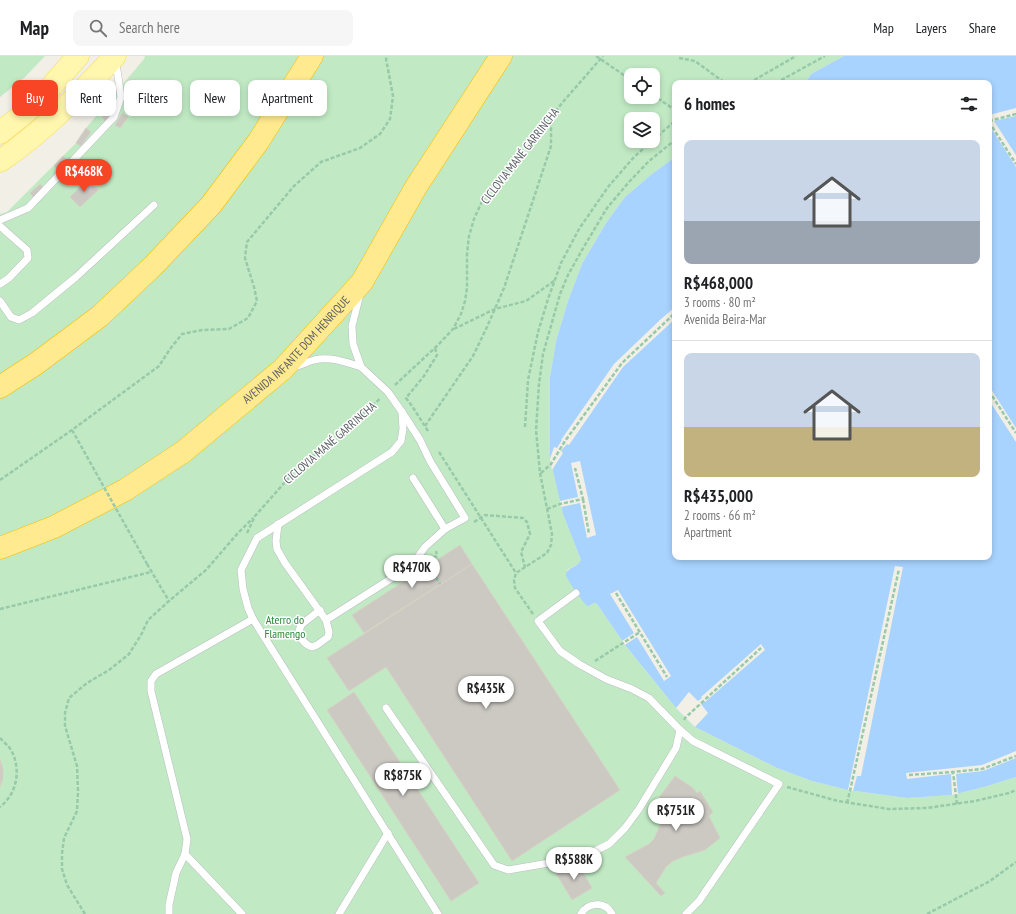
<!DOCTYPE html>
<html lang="en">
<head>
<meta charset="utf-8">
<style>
	body { margin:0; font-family:"PT Sans Narrow",sans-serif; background:#f6f6f6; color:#202124; height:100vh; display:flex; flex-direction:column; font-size:15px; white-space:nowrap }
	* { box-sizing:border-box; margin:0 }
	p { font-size:13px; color:#757577 }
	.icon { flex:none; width:22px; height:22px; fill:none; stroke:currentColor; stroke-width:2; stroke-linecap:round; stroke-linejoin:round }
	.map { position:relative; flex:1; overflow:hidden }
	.panel { position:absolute; left:672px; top:24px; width:320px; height:480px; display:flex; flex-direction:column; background:#fff; border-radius:8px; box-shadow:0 2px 6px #0003 }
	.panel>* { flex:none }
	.hud { position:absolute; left:12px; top:24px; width:380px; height:36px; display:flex; gap:8px }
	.controls { position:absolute; left:624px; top:12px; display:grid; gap:8px }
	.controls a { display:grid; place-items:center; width:36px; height:36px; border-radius:8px; background:#fff; box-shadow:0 2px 6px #0003; font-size:20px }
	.price { position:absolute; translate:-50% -34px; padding:0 9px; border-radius:14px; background:#fff; color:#222; font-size:13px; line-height:26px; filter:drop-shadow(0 1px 2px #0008) }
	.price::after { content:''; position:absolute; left:50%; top:24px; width:12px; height:9px; margin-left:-6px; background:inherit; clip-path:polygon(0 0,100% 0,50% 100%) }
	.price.active { background:#f74526; color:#fff }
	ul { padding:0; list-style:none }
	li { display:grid; align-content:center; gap:8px; height:212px; padding:0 12px }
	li+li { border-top:1px solid #e0e0e0 }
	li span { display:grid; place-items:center; height:124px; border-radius:8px; color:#555 }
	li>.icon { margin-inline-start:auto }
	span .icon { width:72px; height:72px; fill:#fffc; stroke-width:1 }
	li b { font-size:17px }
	h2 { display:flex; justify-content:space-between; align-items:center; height:48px; padding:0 12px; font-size:17px }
	.pill { padding:0 14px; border-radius:8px; background:#fff; box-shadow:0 2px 6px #0003; font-size:14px; line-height:36px }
	.pill.active { background:#f74526; color:#fff }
	header { display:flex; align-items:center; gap:24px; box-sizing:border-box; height:56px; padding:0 20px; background:#fff; border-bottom:1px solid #e0e0e0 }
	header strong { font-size:19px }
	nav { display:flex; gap:22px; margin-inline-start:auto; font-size:14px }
	.search { width:280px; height:36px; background:#f6f6f6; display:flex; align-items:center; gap:10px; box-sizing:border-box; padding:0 14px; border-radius:8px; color:#757577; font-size:15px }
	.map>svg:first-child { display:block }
</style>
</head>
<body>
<header>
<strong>Map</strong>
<div class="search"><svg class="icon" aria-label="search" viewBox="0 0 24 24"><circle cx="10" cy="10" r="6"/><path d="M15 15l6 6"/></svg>Search here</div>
<nav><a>Map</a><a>Layers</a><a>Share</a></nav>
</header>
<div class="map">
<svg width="1016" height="858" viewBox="0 0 1016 858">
	<rect width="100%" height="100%" fill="#f1efe6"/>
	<g fill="#c1eac4" fill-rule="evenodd">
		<path d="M0,0H45L24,22L0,41Z"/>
		<path d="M145,0H844L811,18L808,23L801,27H675V101L652,118L625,141L606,167L582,208L568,245L556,285L550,321V403L563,458L581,504L580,507L567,514L589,550L594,547L597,548L625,589L676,652L695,671L777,712L812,725L848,734L907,742L952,739L984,731L1016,721V858H0V158L7,156L76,87L86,72L144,3ZM631,19H653V41H631ZM631,63H653V85H631Z"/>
	</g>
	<path fill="#a8d3ff" d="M844,0H1016V721L984,731L952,739L907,742L848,734L812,725L777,712L695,671L676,652L625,589L597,548L594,547L589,550H587L576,537L566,520V517C569,511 578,511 581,504L563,458L550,403V321L556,285L568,245L582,208L606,167L625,141L652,118L675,101V501H989V27H801L808,23L811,18Z"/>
	<g fill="#f1efe6">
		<path d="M1016,52V60L994,65L1016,99V111L989,69V59Z"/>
		<path d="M675,251V263L623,311L569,389L567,388L561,395L563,397L552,414L550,403L554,391L557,392L562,384H561L614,308L661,263Z"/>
		<path d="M989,330L1016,372V386L989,344Z"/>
		<path d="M580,405L596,479L587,482L580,447L561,451L560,445L578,441L571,407Z"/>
		<path d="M895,510L903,511L861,720H857L853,735L848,734Z"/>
		<path d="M618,534L671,620L664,625L637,581L625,589L622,585L634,577L610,538Z"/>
		<path d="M761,588L765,594L705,646L704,645L701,648L708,657L695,671L676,652L689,636L698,645L702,642L701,641Z"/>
		<path d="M1016,695V702L983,715L956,718L958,738L952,739L951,718L907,723L906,717L982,709Z"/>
	</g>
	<g fill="#ccc9c3" stroke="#d6d2c3">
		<path d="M129,24H136V38L129,39Z"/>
		<path d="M111,51L115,54L106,66L102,61Z"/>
		<path d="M122,57L128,61L120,72L115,69Z"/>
		<path d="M86,72L91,76L81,90L76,87Z"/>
		<path d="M63,100L68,104L59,115L54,110Z"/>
		<path d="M88,123L98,134L80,151L70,141Z"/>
		<path d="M40,128L44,132L34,142L30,137Z"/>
		<path d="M460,489L472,508L364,577L352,559Z"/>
		<path d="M472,508L620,734L512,805L386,611L349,635L327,602Z"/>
		<path d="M354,636L479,827L451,845L327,654Z"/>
		<path d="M0,703L3,713V722L0,731Z"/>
		<path d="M675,720L693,732L697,737L700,735L713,756L709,760L720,782L705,794L683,801L673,805L666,811L656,827L665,837L661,840L625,801L649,788L654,783L668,751L658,743Z"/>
		<path d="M580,811L592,832L572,844L554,814Z"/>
	</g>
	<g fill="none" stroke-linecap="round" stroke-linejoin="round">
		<defs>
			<g id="lane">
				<path d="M0,164L28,152L114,61L121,41L116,7"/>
				<path d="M0,170L27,194L28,202L9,222L0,228"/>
				<path d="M0,245L11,261L19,264L32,257L76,221L154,149"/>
				<path d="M293,311C300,310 307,306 314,304C330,300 346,306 361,311L353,288L352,270L360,238"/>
				<path d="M402,356L403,373L401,385L392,396L257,482L241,514L243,533L248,552L253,563L438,858"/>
				<path d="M413,422L445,473"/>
				<path d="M278,468L276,485L277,493L285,507L326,564L400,517L415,505L425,491L445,473L465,462L430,405L420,384L402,356L388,336L361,311"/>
				<path d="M320,554L302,568L299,574C300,582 303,588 312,591L317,589L328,581L329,576L326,564"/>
				<path d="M386,652L494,809L508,814L583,801L609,788L625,772L639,753L676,692L680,674L649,642L632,633L606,623L579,608L560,595L538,565L576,537"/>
				<path d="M680,674L693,685L779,728L699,845L686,858"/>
				<path d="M185,798L242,858"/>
				<path d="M169,858V849L176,817L185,798L187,783L151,635V625L156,618L253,563"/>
				<path d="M339,858L388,777"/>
				<path d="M581,858C588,846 605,845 612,858"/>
			</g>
			<g id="primary">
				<path d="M0,77L37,47L78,0"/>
				<path d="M0,105C43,76 80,38 115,0"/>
			</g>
			<g id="highway">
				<path d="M0,331L37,307L100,260L153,210L211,149L258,86L312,0"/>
				<path id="s1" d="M0,492L54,471L125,434L183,396L283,313L362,226L416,131L501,0"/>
			</g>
		</defs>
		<use href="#lane" stroke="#babdc2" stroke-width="8"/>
		<use href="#primary" stroke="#fcd953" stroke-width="23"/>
		<use href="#highway" stroke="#f7bb00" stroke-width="23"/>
		<g stroke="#98c9a9" stroke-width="2.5" stroke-dasharray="4 2" stroke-linecap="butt">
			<path d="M596,0L631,24"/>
			<path d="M679,2L695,5L725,27"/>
			<path d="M749,27L796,0"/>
			<path d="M776,27L825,0"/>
			<path d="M653,39L675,54"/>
			<path d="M989,65L1016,58"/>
			<path d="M989,66L1016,108"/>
			<path d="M653,84L675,65"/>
			<path d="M454,273L495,253L526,245L554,225"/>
			<path d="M395,329L438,289L453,273L461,258L465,245L467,232V198L469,180L474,163L484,141L542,73L562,47L603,0"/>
			<path d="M989,335L1016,377"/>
			<path d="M425,370L473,300L487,271L504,232L551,90V62"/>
			<path d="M525,371L528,324L538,276L548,243L561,207L579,173L608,131L634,101L652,85"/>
			<path d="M428,375L412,350L406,342L424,320L437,299L435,292"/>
			<path d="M439,396L516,517"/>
			<path d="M541,417L551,408L565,385L622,307L675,257"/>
			<path d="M0,424L72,374L159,310L170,293L182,278L202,274L229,273L248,262L257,245L254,231L245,202L247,186L294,130L321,106L360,92L380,78L390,63L393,40L386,3L388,0"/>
			<path d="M583,443L589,478"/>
			<path d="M547,453L560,448L583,443L575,412"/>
			<path d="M474,466L485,459L523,462L527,466L530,478L521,496L525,511"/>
			<path d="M247,477L255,460L294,416L381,342"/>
			<path d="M428,505L437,500L436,495"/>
			<path d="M427,506L440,528"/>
			<path d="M147,508L169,545"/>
			<path d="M616,537L667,621"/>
			<path d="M0,553L151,516"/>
			<path d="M533,558L515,532L514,524L516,517L547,497L551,489L552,478L540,417L536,374L539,328L543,298L560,238L568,219L582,194L607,152L629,126L649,105L675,84"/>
			<path d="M595,605L640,576"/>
			<path d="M684,664L685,662L761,592"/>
			<path d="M0,682C3,685 6,688 9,691C20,706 19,730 7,744C5,747 2,749 0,751"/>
			<path d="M909,719L953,716"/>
			<path d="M787,731L838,745L889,753L927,752L975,745L1009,737L1016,734"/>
			<path d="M847,747L850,735L899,513"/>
			<path d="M957,748L953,716L982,713L1016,700"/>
			<path d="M85,858L67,829L62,813V798L64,782L77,755L78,735L77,710L65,670V657L69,642L87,627L109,614L129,598L141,579L148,564L169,545L188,529L206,514L238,477L253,462"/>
			<path d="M927,858L990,825L1016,806"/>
		</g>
		<use href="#lane" stroke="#fff" stroke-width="7"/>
		<use href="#primary" stroke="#fff7ad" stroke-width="22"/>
		<use href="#highway" stroke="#ffea8f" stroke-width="22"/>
		<path stroke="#98c9a9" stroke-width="2.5" stroke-dasharray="4 2" stroke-linecap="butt" d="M72,374L147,508"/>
	</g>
	<g text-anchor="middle" stroke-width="3" stroke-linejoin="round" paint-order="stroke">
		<g font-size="12" fill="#5d6167" stroke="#fff">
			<text transform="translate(520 100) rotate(-52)" y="4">CICLOVIA MANÉ GARRINCHA</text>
			<text dy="4" stroke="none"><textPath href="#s1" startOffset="360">AVENIDA INFANTE DOM HENRIQUE</textPath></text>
			<text transform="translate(330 387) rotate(-41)" y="4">CICLOVIA MANÉ GARRINCHA</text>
		</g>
		<g font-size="12" fill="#2e8539" stroke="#fff">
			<text x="285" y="568">Aterro do<tspan x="285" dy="14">Flamengo</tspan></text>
		</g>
	</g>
</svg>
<div class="controls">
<a><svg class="icon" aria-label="locate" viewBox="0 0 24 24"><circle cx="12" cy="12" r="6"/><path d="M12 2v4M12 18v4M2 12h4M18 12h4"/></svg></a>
<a><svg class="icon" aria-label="layers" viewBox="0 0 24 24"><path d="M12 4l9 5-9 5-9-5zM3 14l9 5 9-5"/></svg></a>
</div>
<b class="price active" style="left:84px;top:137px">R$468K</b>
<b class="price" style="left:412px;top:533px">R$470K</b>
<b class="price" style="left:486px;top:654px">R$435K</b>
<b class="price" style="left:403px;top:741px">R$875K</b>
<b class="price" style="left:676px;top:776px">R$751K</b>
<b class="price" style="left:574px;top:825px">R$588K</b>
<div class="hud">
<a class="pill active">Buy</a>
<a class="pill">Rent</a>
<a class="pill">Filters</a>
<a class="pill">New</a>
<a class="pill">Apartment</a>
</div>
<section class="panel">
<h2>6 homes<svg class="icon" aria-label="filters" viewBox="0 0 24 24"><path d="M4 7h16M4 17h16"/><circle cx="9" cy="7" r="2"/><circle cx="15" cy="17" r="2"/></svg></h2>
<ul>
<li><span style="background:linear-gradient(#c9d6e8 65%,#9aa5b1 0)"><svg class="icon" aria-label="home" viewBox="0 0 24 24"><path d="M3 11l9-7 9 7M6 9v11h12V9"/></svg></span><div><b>R$468,000</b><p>3 rooms · 80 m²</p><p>Avenida Beira-Mar</p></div></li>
<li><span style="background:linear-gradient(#c9d6e8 60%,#c2b280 0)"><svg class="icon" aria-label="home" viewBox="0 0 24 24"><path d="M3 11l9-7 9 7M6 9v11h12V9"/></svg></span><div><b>R$435,000</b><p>2 rooms · 66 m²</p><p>Apartment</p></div></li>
</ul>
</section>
</div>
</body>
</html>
